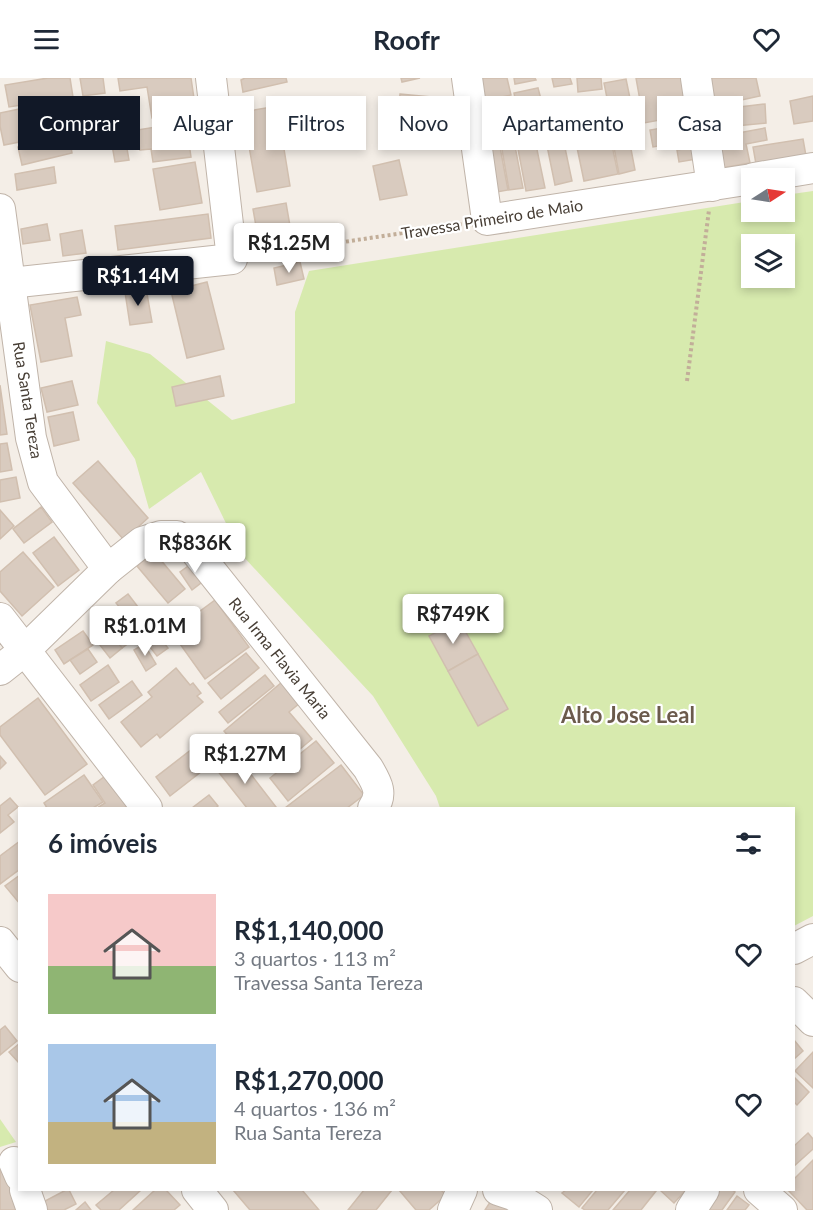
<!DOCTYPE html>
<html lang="pt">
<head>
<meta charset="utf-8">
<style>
	body { margin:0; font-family:Lato,sans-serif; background:#f6f6f7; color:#1f2937; height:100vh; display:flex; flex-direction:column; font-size:22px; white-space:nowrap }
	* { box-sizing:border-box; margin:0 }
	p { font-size:20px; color:#747a83 }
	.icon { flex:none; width:33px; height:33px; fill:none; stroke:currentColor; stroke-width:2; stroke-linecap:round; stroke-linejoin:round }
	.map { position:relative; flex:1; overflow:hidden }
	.details { position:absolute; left:18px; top:729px; width:777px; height:384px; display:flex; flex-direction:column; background:#fff; border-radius:0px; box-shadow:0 3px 9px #0003 }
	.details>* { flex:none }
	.hud { position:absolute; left:18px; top:18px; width:777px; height:54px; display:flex; gap:12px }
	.needle { width:39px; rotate:78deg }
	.fabs { position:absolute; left:741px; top:90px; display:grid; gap:12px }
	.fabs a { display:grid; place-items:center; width:54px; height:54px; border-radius:0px; background:#fff; box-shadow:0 3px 9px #0003; font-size:30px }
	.price { position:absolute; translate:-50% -51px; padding:0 14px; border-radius:6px; background:#fff; color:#222; font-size:20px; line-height:39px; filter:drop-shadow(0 2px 3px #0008) }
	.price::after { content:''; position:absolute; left:50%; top:36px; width:18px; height:14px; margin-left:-9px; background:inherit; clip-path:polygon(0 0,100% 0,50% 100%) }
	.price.current { background:#111827; color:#fff }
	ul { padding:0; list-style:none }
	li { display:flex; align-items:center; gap:18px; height:150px; padding:0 30px }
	li span { display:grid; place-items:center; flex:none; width:168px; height:120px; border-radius:0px; color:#555 }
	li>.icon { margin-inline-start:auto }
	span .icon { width:72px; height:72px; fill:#fffc; stroke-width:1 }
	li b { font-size:26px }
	h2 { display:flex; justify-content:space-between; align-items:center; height:72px; padding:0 30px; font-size:26px }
	.chip { padding:0 21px; border-radius:0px; background:#fff; box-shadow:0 3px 9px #0003; font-size:21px; line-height:54px }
	.chip.current { background:#111827; color:#fff }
	header { display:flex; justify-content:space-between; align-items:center; height:78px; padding:0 30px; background:#fff; font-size:27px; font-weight:700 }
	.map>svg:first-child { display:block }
</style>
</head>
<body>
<header><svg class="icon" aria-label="menu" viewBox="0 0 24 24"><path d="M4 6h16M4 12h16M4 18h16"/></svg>Roofr<svg class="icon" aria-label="heart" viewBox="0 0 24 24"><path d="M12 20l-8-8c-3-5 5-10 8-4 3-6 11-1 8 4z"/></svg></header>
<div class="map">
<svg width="813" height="1132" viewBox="0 0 813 1132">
	<rect width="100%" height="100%" fill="#f4eee7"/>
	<g fill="#d7eaae" fill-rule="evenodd">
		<path d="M813,113V838L794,848V730H440L436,718L373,618L241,476L201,394L149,431L135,381L97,325L106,263L150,276L232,342L295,325V234L309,193L751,123L752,134H784L785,117ZM752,166H784V200H752Z"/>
		<path d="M0,1041L16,1064L0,1069Z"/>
	</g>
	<g fill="#d9cbbf" stroke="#d1bfaf" stroke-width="1.5">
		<path d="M48,0H70L73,19L9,29L5,7Z"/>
		<path d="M80,0H103L105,15L83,18Z"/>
		<path d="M118,0H191L196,34L152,40L147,9L120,13Z"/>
		<path d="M245,0H286L287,4L243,14L241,2Z"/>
		<path d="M401,0H420L402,4Z"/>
		<path d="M473,0H507L511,17L478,24Z"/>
		<path d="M514,0H535L536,2L515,6Z"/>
		<path d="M552,0H570L572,6L554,9Z"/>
		<path d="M577,0H601L602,11L578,14Z"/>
		<path d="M636,0H686L693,36L644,45Z"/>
		<path d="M703,0H756L760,18L709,29Z"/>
		<path d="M626,1L633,35L611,40L604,5Z"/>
		<path d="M538,10L542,25L517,30L514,15Z"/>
		<path d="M400,16L431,19L428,41L398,37Z"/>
		<path d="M813,18V43L794,46L790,23Z"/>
		<path d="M503,21L512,62L483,68L474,27Z"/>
		<path d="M58,23L62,44L78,40L81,52L4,67L0,48V35Z"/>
		<path d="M542,26L545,41L520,46L517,31Z"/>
		<path d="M765,26L766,45L725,49L723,31Z"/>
		<path d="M277,28L290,108L257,114L243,34Z"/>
		<path d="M545,42L548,56L523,61L520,47Z"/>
		<path d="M186,44L191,79L153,84L151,71L140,72L137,52Z"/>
		<path d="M626,45L635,92L619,96L610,48Z"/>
		<path d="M690,45L693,62L653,69L650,52Z"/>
		<path d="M123,48L129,82L115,84L109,50Z"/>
		<path d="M608,48L618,96L584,103L574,55Z"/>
		<path d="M765,50L767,62L746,66L750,85L722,90L716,59Z"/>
		<path d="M561,51L572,103L555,107L545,58L553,56V53Z"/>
		<path d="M69,58L72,75L22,87L18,69Z"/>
		<path d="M803,61L806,78L756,86L753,69Z"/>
		<path d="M514,63L523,110L509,112L501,66Z"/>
		<path d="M536,67L545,110L526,113L518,71Z"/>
		<path d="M500,69L508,112L486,116L478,73Z"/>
		<path d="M695,69L697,81L679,84L677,72Z"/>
		<path d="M399,82L407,117L380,122L373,88Z"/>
		<path d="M195,84L202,125L160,132L153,91Z"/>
		<path d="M54,89L56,105L17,112L15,96Z"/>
		<path d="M286,125L290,148L257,154L253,131Z"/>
		<path d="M208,136L211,160L118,172L115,148Z"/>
		<path d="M47,146L50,162L23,166L21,151Z"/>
		<path d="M82,152L86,175L63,178L60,156Z"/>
		<path d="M300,184L304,201L277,207L274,190Z"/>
		<path d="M207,204L224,271L187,280L171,213Z"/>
		<path d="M146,210L152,244L130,247L125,214Z"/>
		<path d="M77,219L81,237L65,240L72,278L41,284L30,227Z"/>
		<path d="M220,298L224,318L176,328L172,309Z"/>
		<path d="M72,303L78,327L47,334L41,310Z"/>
		<path d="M0,307L7,356L0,357Z"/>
		<path d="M73,334L79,362L54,368L48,339Z"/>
		<path d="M7,365L12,392L0,394V366Z"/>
		<path d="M98,383L148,440L124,462L73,405Z"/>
		<path d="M16,399L20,420L0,424V402Z"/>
		<path d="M41,429L52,444L24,465L13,451Z"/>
		<path d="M0,432L14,448L0,461Z"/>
		<path d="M54,459L79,492L58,508L33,475Z"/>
		<path d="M23,474L54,509L22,538L0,513V494Z"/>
		<path d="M154,474L185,511L168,525L137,488Z"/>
		<path d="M198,481L210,498L192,512L180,494Z"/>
		<path d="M128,516L141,533L130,542L116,525Z"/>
		<path d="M215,522L249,569L205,601L180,566L193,557L184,545Z"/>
		<path d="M123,541L137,559L122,570L109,552Z"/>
		<path d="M459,542L478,576L448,593L429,558Z"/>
		<path d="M153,551L168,570L157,578L143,560Z"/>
		<path d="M109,552L122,570L110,580L96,562Z"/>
		<path d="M83,553L93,567L64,586L55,572Z"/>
		<path d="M144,566L156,586L146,593L134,572Z"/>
		<path d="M88,571L97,584L80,596L70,582Z"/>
		<path d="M246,575L259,590L221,621L208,605Z"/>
		<path d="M478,576L508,631L478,648L448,593Z"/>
		<path d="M108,587L119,604L91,623L80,607Z"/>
		<path d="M176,590L190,607L193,605L201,615L197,618L203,624L160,660L157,656L141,669L121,644L152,619L148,614Z"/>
		<path d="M265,597L274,608L228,645L219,634Z"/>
		<path d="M132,603L142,617L109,641L99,627Z"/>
		<path d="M282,604L300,625L289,634L312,661L276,691L252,662L240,672L224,653Z"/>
		<path d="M38,620L87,686L45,717L0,657V649Z"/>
		<path d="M316,663L334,685L288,723L270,700Z"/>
		<path d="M201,664L215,683L170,718L156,699Z"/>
		<path d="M236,677L276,729L274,730H247L217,692Z"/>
		<path d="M0,678L6,685L0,691Z"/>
		<path d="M341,687L364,717L347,730H285Z"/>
		<path d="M108,696L130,726L124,730H97L105,725L93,707Z"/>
		<path d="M84,697L103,724L93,730H47L44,725Z"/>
		<path d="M209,717L218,728L216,730H192Z"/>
		<path d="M10,720L18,729L8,737L14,744L0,755V728Z"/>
		<path d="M20,763V791L0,806V778Z"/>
		<path d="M20,797V826L5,808Z"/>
		<path d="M5,948L17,963L0,977V952Z"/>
		<path d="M794,962L803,973L794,981Z"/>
		<path d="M20,965V986L9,974Z"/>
		<path d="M813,974V1010L795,993Z"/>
		<path d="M794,999L809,1014L797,1027L794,1024Z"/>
		<path d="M808,1055L813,1061V1071L794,1088V1068Z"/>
		<path d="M6,1077L25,1132H0V1080Z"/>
		<path d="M813,1082V1132H807L788,1112H794V1101Z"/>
		<path d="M66,1112H69L76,1126L64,1132H47L43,1124Z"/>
		<path d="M114,1112H141L119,1132H101L96,1127Z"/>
		<path d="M155,1112H166L180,1127L174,1132H133Z"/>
		<path d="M233,1112H302L319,1132H250Z"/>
		<path d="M364,1112H392L376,1132H348Z"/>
		<path d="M399,1112H441L446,1117L429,1132H416Z"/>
		<path d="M566,1112H593L579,1129L562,1115Z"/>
		<path d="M597,1112H625L608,1132H585L582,1130Z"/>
		<path d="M630,1112H653L656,1113L641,1132H613Z"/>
		<path d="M660,1112H686L674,1125Z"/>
		<path d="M719,1112H732L735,1114L722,1132H704Z"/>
		<path d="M494,1118L517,1132H485Z"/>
		<path d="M737,1118L749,1127L745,1132H727Z"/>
		<path d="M85,1124L91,1132H76Z"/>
	</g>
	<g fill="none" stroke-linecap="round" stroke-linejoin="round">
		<defs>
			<g id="minor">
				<path d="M467,0L487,142L752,101"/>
				<path d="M696,0L712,108"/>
				<path d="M754,100L813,90"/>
				<path d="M0,131L31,360L43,404L108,491"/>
				<path d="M0,206L232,181L211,0"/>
				<path d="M0,540L147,730"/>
				<path d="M0,592L24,573L108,491L142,464L161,458H177L192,469L368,690C376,704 384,715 373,730"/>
				<path d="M0,864L20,889"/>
				<path d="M794,871L813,861"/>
				<path d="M794,924L813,943"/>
				<path d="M14,1084L20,1098"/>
				<path d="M25,1112L32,1132"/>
				<path d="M197,1112L213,1132"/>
				<path d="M498,1112L513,1117L537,1132"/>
				<path d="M759,1112L782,1132"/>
				<path d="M453,1132L462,1112"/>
				<path d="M691,1132L704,1112"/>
			</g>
		</defs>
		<use href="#minor" stroke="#c0b4a9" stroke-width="32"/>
		<g stroke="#c2ae99" stroke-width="4" stroke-dasharray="3 3" stroke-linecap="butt">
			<path d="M257,177L463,146"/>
			<path d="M687,303L709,132"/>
		</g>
		<use href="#minor" stroke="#fff" stroke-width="30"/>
	</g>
	<g text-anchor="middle" stroke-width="4.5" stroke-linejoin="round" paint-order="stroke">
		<g font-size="16" fill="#473e35" stroke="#fff">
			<text transform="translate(492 141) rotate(-9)" y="6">Travessa Primeiro de Maio</text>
			<text transform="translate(28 322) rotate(81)" y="6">Rua Santa Tereza</text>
			<text transform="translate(280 580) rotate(51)" y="6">Rua Irma Flavia Maria</text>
		</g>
		<g font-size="22" font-weight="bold" fill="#6b5a4c" stroke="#fff">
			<text x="628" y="645">Alto Jose Leal</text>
		</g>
	</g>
</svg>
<div class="fabs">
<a><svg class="needle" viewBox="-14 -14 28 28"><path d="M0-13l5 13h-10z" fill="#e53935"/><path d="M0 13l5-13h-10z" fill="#747a83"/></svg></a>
<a><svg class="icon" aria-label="layers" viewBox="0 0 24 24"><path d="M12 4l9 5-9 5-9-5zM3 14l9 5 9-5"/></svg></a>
</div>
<b class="price" style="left:289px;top:196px">R$1.25M</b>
<b class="price current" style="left:138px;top:229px">R$1.14M</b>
<b class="price" style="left:195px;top:496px">R$836K</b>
<b class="price" style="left:453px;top:567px">R$749K</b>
<b class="price" style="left:145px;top:579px">R$1.01M</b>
<b class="price" style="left:245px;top:707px">R$1.27M</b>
<div class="hud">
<a class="chip current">Comprar</a>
<a class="chip">Alugar</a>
<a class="chip">Filtros</a>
<a class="chip">Novo</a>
<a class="chip">Apartamento</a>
<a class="chip">Casa</a>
</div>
<section class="details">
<h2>6 imóveis<svg class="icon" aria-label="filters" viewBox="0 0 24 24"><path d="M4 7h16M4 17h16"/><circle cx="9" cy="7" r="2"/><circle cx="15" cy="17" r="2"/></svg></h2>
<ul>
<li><span style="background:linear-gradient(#f6c9c9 60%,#8fb573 0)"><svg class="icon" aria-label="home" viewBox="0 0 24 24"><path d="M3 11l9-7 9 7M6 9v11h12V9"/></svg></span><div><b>R$1,140,000</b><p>3 quartos · 113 m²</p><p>Travessa Santa Tereza</p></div><svg class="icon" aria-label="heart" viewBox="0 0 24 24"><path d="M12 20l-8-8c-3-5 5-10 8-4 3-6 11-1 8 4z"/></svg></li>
<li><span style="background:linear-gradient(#a9c7e8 65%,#c2b280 0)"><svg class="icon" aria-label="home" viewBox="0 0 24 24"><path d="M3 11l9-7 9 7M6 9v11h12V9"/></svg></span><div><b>R$1,270,000</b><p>4 quartos · 136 m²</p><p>Rua Santa Tereza</p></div><svg class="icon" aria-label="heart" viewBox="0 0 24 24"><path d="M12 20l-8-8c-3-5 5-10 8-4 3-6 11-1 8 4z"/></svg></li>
</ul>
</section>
</div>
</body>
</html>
